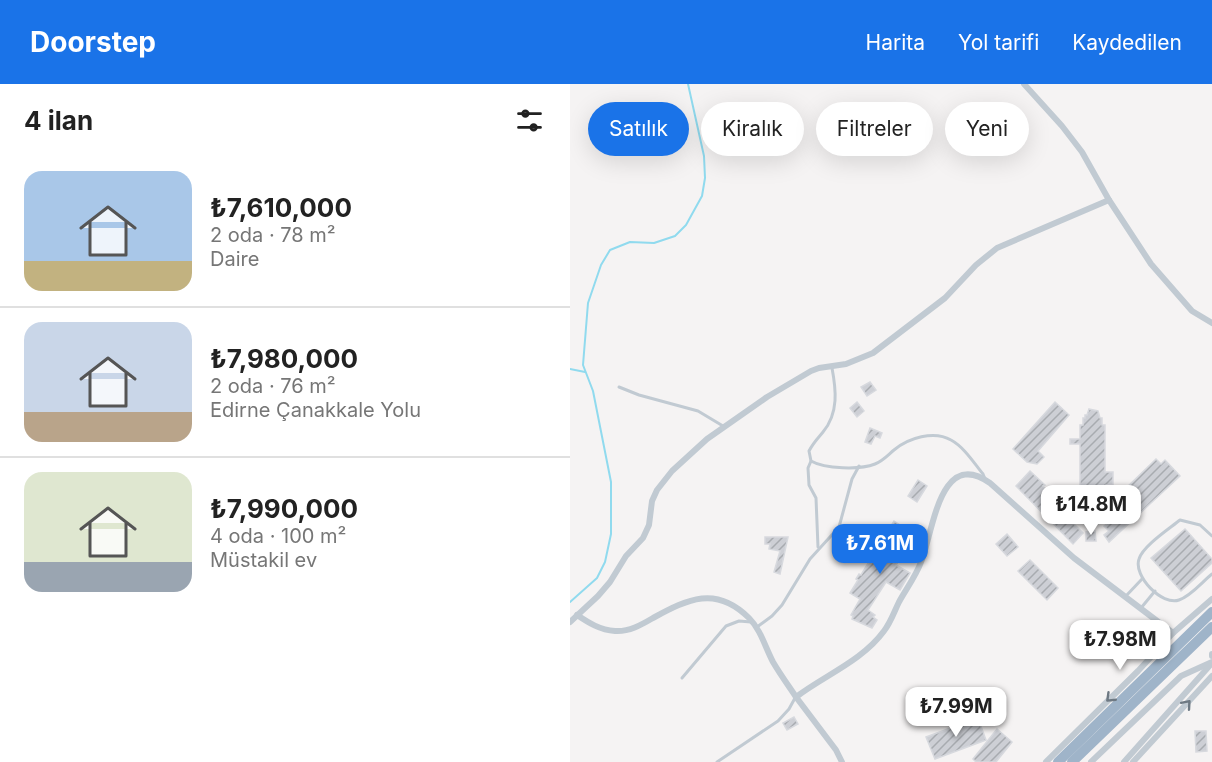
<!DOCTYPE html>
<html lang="tr">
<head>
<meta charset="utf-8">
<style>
	body { margin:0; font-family:Inter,sans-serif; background:#f6f6f6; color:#222; height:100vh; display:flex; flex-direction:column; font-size:22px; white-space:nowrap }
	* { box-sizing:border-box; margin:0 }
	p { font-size:20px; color:#767676 }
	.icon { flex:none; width:33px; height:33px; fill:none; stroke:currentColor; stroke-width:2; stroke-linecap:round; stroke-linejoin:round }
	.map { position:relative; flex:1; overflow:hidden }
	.details { display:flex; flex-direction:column; background:#fff; width:570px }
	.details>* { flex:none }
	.hud { position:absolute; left:18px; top:18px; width:534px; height:54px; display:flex; gap:12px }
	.price { position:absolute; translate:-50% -51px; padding:0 14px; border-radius:12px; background:#fff; color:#222; font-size:20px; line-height:39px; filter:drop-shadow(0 2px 3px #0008) }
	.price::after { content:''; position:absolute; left:50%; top:36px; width:18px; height:14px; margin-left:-9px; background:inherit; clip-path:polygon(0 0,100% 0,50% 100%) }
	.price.current { background:#1a73e8; color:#fff }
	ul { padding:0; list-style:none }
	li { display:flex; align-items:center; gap:18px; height:150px; padding:0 24px }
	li+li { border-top:2px solid #e0e0e0 }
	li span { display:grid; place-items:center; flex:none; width:168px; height:120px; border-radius:18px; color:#555 }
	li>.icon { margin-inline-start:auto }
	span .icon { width:72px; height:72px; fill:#fffc; stroke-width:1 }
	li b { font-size:26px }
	h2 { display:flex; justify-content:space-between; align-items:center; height:72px; padding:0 24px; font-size:26px }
	.pill { padding:0 21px; border-radius:27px; background:#fff; box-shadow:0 6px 24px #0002; font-size:21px; line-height:54px }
	.pill.current { background:#1a73e8; color:#fff }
	header { display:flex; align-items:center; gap:36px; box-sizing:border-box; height:84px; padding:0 30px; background:#1a73e8; color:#fff }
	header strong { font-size:28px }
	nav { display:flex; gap:33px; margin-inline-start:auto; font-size:21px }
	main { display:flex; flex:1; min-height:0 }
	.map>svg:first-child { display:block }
</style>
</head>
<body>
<header>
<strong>Doorstep</strong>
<nav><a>Harita</a><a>Yol tarifi</a><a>Kaydedilen</a></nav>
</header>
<main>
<section class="details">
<h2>4 ilan<svg class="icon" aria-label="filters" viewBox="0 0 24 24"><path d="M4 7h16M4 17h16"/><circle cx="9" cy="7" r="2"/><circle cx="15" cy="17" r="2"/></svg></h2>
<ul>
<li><span style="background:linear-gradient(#a9c7e8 75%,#c2b280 0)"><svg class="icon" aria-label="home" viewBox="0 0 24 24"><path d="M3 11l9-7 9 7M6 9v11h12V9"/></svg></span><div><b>₺7,610,000</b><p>2 oda · 78 m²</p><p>Daire</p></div></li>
<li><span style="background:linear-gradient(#c9d6e8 75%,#b9a48a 0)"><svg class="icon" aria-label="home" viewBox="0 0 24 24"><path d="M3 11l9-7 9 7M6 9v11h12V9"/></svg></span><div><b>₺7,980,000</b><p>2 oda · 76 m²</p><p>Edirne Çanakkale Yolu</p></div></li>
<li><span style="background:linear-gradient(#dfe7d0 75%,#9aa5b1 0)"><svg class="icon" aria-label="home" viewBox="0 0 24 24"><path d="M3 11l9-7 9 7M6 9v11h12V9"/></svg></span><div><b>₺7,990,000</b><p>4 oda · 100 m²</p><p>Müstakil ev</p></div></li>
</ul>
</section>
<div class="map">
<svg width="642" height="678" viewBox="0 0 642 678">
	<defs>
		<pattern id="building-hatch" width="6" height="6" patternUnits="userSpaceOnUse" patternTransform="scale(1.5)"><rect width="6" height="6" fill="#cdcfd5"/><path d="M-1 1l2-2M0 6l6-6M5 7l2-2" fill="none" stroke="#a8abb0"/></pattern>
	</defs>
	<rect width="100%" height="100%" fill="#f5f3f3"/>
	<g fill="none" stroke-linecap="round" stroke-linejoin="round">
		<g stroke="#90daee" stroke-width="2">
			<path d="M0,285L15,288"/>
			<path d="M0,518L27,494L35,478L41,450V398L23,307L13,281L18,219L31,181L40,166L60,158L84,159L105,152L116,141L132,112L135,94L134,72L118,0"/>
		</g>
	</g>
	<g fill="url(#building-hatch)" stroke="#d7d9de" stroke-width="1.5">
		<path d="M300,298L306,306L297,312L291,303Z"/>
		<path d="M287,318L294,327L287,333L280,324Z"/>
		<path d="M485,318L499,331L468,367L474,373L467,380L457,378L443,365Z"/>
		<path d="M519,325L528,327L530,334H532V341H535V388H543V401H536V409L510,408V360H500V355H510V341H513V334H515V331H517Z"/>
		<path d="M300,344L312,349L310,354L305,352L301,360L295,358Z"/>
		<path d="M586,375L591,380L595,376L610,392L539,458L534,451L539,447L534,442L539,438L535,434L557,415L551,409Z"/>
		<path d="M460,387L475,401L473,402L486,416L508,436L504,440L513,449L503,460L446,402Z"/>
		<path d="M348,396L357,402L347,418L338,412Z"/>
		<path d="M324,437L333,443L326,454L338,462L326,481L340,489L330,506L316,498L298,526L305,531L303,533L307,536L302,544L282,535L283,532L281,531L290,515L280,509L288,496L286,495L289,490L291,491L309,461L307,460L311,454L313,455Z"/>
		<path d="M615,445L642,475V479L611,507L581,474Z"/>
		<path d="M525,447L526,457H516V448Z"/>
		<path d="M437,450L448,463L437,472L426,460Z"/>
		<path d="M195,453H218L210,490L204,488L210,467L199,465L200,460H195Z"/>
		<path d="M460,476L488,504L477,516L448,487Z"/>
		<path d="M224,633L228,640L217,646L213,639Z"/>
		<path d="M408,634L416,656L365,675L356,653Z"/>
		<path d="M427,645L442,658L426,678H406L403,675Z"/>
		<path d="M625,647H636L637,667L626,668Z"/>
	</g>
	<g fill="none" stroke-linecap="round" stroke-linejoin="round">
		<g stroke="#c1cad2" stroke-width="3">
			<path d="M262,284C266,305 269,329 253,348C248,354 243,359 239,367L241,377C255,385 290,386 305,380C313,377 318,371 324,366C338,354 364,346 381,356C394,363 404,379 413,390L415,395"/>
			<path d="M49,303L69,311L128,327L153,342"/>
			<path d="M241,377L238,384L239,401L246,414L248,463"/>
			<path d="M642,452L630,441L610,436C599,445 573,462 569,475C563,492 592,522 609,516C621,512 632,498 642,490"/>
			<path d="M555,513L572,495"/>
			<path d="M571,524L585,507"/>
			<path d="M187,543L202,532L212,521L240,475L269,443L282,395L289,382"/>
			<path d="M112,594L156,542L169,537L181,538"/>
			<path d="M147,678L208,637L219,625L225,614"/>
		</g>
		<g stroke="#c1cad2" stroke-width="6">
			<path d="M454,0L492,42L512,68L539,116L581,180L622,227L642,239"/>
			<path d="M7,531C19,539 30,546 45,547C59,548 71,541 83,534C118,515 146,501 179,534C191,546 195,563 203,578C210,590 218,601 226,613C255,591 292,577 314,547C321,538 324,528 329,518C336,505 346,492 351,478C363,450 369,363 420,399L504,474L603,549"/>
			<path d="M0,538L28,512L40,498L56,472L73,454L79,441L82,417L87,406L102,387L137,355L197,313L241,287L249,284L276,280L303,269L375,214L406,181L427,164L539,116"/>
			<path d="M642,570V572"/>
			<path d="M226,613L266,666L272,678"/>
			<path d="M476,678L568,587L603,549L642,515"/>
			<path d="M521,678L611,592L642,578"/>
			<path d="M554,678L642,579"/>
			<path d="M563,678L642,592"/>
		</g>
		<g stroke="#9fb4c9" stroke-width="10">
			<path d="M488,678L642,528"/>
			<path d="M502,678L642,543"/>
		</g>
	</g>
	<defs><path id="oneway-chevron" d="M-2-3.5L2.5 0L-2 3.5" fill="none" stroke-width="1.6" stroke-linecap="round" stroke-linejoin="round" transform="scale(1.5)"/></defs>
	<g stroke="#6e7983">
		<use href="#oneway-chevron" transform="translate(540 614) rotate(136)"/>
		<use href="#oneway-chevron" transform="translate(617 620) rotate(-49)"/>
	</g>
</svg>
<b class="price" style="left:521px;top:452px">₺14.8M</b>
<b class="price current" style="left:310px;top:491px">₺7.61M</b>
<b class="price" style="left:550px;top:587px">₺7.98M</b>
<b class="price" style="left:386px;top:654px">₺7.99M</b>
<div class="hud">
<a class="pill current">Satılık</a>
<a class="pill">Kiralık</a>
<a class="pill">Filtreler</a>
<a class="pill">Yeni</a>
</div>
</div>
</main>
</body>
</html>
